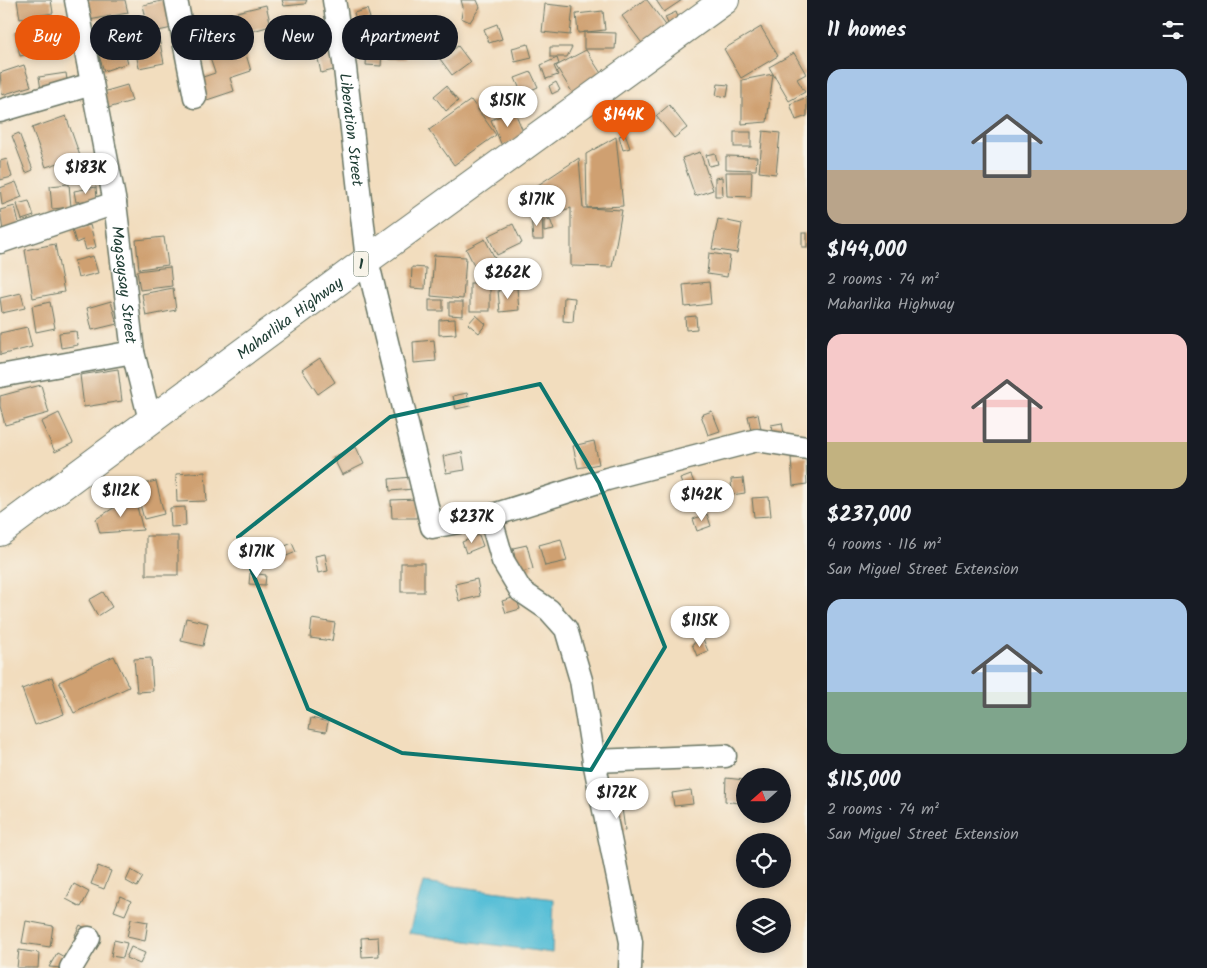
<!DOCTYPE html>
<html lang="en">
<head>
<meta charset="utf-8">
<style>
	body { margin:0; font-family:Kalam,sans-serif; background:#242831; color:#f1f3f6; height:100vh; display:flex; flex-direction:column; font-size:19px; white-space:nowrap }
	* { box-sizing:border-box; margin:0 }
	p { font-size:16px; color:#9ea1a6 }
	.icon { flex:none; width:28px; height:28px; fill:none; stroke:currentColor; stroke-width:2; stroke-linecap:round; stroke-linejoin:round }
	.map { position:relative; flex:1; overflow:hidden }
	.side { display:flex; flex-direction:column; background:#171b24; width:400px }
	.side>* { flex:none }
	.hud { position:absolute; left:15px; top:15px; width:475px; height:45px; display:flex; gap:10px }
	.needle { width:32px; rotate:249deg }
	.tools { position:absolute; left:736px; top:768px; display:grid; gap:10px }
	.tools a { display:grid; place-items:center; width:55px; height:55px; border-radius:50%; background:#171b24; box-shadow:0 2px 8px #0003; font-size:25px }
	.price { position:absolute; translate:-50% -42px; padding:0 11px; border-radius:18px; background:#fff; color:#222; font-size:16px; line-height:32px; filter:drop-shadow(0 1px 2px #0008) }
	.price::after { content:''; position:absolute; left:50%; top:30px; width:15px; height:11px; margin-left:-8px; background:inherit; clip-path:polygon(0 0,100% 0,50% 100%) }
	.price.selected { background:#ea580c; color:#fff }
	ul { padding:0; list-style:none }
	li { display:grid; align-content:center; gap:10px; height:265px; padding:0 20px }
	li span { display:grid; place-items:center; height:155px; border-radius:15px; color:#555 }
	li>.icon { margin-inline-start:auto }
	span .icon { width:90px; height:90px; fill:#fffc; stroke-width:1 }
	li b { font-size:21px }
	h2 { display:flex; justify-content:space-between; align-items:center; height:60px; padding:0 20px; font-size:21px }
	.chip { padding:0 18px; border-radius:22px; background:#171b24; box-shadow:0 2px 8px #0003; font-size:18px; line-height:45px }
	.chip.selected { background:#ea580c; color:#fff }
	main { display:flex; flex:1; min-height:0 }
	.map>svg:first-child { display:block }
</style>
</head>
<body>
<main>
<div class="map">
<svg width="807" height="968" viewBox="0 0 807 968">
	<rect width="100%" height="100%" fill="#f7f3e8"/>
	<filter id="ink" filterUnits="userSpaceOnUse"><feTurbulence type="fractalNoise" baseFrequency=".02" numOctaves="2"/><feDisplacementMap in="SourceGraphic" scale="10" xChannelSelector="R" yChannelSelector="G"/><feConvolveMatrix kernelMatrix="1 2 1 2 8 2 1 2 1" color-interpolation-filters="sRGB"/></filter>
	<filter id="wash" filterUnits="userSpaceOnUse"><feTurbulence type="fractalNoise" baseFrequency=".0096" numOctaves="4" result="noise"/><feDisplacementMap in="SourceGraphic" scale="20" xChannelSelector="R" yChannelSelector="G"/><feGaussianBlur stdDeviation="1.12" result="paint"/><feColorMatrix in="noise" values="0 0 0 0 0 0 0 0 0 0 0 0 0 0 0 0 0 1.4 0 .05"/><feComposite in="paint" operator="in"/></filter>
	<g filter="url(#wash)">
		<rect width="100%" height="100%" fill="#f2ddbe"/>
		<path fill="#59bfd7" stroke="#3c7e86" d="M423,882L554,899L552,953L409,933Z"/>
		<g id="blocks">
			<g fill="#cfa071">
				<path d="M17,0H51L53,13L20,19Z"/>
				<path d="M85,0H125L128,13L89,20Z"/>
				<path d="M166,0L172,28L149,33L143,5Z"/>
				<path d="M282,0H307L305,4L284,6Z"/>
				<path d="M461,0H477L480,7L470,22L461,18L463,7Z"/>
				<path d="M644,0H647L668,28L644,46L622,16Z"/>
				<path d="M656,0H682L664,12Z"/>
				<path d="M545,4L573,7L570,35L542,32Z"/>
				<path d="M266,5L271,26L242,34L237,12Z"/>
				<path d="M367,9L370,18L357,22L354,13Z"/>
				<path d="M603,11L605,30L578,33L576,14Z"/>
				<path d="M676,12L680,23L670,28L665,17Z"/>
				<path d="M497,24L502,39L489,43L484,29Z"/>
				<path d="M48,25L53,49L20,56L15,32Z"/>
				<path d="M389,25L407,26L406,59H388Z"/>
				<path d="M761,27L778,56L741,78L724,49Z"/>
				<path d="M364,29L366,42L355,44L353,31Z"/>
				<path d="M584,32L616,33L615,49H584Z"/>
				<path d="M158,33L164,63L139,68L133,39Z"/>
				<path d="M242,41L251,71L230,78L234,91L204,101L197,79L215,73L208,52Z"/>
				<path d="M122,42L128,63L104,71L97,50Z"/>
				<path d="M528,44L532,58L515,62L512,48Z"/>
				<path d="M458,46L470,62L452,75L440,59Z"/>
				<path d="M550,47H572L567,57H550Z"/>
				<path d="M334,50L338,69L321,73L317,54Z"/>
				<path d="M586,50L604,78L575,97L556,66Z"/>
				<path d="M367,51L382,52L381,66L366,65Z"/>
				<path d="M794,53L806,74L797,79L805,92L789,101L769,67Z"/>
				<path d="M557,58L559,64L554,66L558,75L546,79L541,65Z"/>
				<path d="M24,65L31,86L2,95L0,73Z"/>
				<path d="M531,72L538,87L522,94L515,78Z"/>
				<path d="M66,73L68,86L41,90L39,77Z"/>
				<path d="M773,74L767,122L742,124V80Z"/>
				<path d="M556,82L560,90L552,94L549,86Z"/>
				<path d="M718,84L729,85L727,97L716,95Z"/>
				<path d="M127,85L132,101L108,108L103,92Z"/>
				<path d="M446,86L458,101L446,111L434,96Z"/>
				<path d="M807,97V116L796,120L790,104Z"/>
				<path d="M511,99L513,108L502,112L500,103Z"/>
				<path d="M471,100L496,135L454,165L429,130Z"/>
				<path d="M669,105L687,128L674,138L656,116Z"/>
				<path d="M514,110L525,136L502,146L491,120Z"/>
				<path d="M66,116L80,156L46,167L32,128Z"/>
				<path d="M763,131L780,133L776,174L759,172Z"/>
				<rect x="734" y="132" width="17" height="15"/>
				<path d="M19,133L33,170L26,173L12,136Z"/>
				<path d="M625,134L630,148L623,150L619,136Z"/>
				<path d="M616,137L623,206L587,208L622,210L612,267L571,266V208L554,213L535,187L579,158L583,208H587L586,154Z"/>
				<path d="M700,152L713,190L695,196L682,158Z"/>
				<path d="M715,153L718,164L709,166L706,155Z"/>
				<path d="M726,156L757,157L756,170L726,169Z"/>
				<path d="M7,159L12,177L0,180V161Z"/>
				<path d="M90,161L92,176L73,178L72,163Z"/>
				<path d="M726,172H752L751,197L727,196Z"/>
				<path d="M722,177L723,196H715V178Z"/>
				<path d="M16,182L22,197L2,205L0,188Z"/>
				<path d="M69,184L71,207L52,209L50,186Z"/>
				<path d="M96,187L97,199L76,202L74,191Z"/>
				<path d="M29,201L34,216L22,220L17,204Z"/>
				<path d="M15,206L20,227L3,232L0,210Z"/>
				<path d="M546,206L553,216L547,218L542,209Z"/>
				<path d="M531,214L542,215L543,240H533Z"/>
				<path d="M550,219L554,230L544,232V221Z"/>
				<path d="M718,219L742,224L737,253L712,249Z"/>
				<path d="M513,224L522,243L497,255L488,236Z"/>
				<path d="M90,225L96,247L86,250L83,240L76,243L72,229Z"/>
				<rect x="802" y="233" width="5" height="14"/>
				<path d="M164,237L168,265L139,269L136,240Z"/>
				<path d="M485,239L501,270L481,279L466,249Z"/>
				<path d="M55,244L64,292L33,298L25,250Z"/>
				<path d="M709,253L730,256L727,277L707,274Z"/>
				<path d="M434,255L466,257L463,299L431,296Z"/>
				<path d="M93,256L98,273L78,278L74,261Z"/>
				<path d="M170,267L172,286L140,290L137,271Z"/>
				<path d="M412,267L426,268L425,289L411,288Z"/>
				<path d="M709,282L711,304L685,307L683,285Z"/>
				<rect x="470" y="283" width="20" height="28"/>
				<path d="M173,288L176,310L146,316L142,294Z"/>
				<path d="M517,288L519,310L500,312L498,290Z"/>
				<path d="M21,293L25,308L2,313L0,298Z"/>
				<path d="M564,297L575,298L573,322L563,321Z"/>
				<rect x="429" y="300" width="14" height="11"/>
				<path d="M111,301L117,324L92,330L87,308Z"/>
				<path d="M50,302L55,328L36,332L32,306Z"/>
				<path d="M449,302H463V316L449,315Z"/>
				<path d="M476,315L486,324L479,333L468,324Z"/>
				<path d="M696,316L697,329L686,330L685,317Z"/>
				<path d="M455,319L456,334L439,335V320Z"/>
				<path d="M27,327L32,347L0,355V333Z"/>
				<path d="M76,331L78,345L61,348L59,333Z"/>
				<path d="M434,340L436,361L414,363L413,342Z"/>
				<path d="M320,358L335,382L318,394L302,370Z"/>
				<path d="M118,369L122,401L84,407L80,375Z"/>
				<path d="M41,385L49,413L5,425L0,406V396Z"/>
				<path d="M467,393L470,406L456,409L453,396Z"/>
				<path d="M712,411L720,431L708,435L701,415Z"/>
				<path d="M59,413L73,443L55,452L41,422Z"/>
				<path d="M758,414L761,429L751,431L748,416Z"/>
				<path d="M782,423L784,433L773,436L771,425Z"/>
				<path d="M594,441L599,464L578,468L573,446Z"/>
				<path d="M356,447L364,464L342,475L333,457Z"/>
				<path d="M462,452L465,470L446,473L443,456Z"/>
				<path d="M806,457L807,484L793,486L791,458Z"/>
				<path d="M205,472L207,501L177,502L176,474Z"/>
				<path d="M691,475L695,485L684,489L680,479Z"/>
				<path d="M412,477L413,489L390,491L389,479Z"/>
				<path d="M743,478L745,493L732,495L731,479Z"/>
				<path d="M156,481L164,514L144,519L135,486Z"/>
				<path d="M721,488L722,497L711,499L710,489Z"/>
				<path d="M134,495L143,530L100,533L96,519Z"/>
				<path d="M769,497L771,516L754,517L752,498Z"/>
				<path d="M417,499V518H392L391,500Z"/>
				<path d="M185,507L186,526L171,527L170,508Z"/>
				<path d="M707,514L711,526L697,531L693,519Z"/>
				<path d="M479,535L483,546L466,553L462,542Z"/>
				<rect x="146" y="536" width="32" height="39"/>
				<path d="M561,539L567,561L545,566L539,545Z"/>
				<path d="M292,543L296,552L284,557L281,548Z"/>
				<path d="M527,545L533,569L518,573L513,548Z"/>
				<path d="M325,554L328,571L318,573L315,556Z"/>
				<rect x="401" y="563" width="23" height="29"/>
				<path d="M250,573L266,575L265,585L249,584Z"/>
				<path d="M477,579L480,596L459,601L455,584Z"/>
				<path d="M103,592L112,607L98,616L89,600Z"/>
				<path d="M516,597L520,609L506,613L502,601Z"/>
				<path d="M186,618L208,623L203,646L181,641Z"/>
				<path d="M312,619L335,623L332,641L310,638Z"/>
				<path d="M703,639L708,651L697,656L692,644Z"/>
				<path d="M114,656L129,687L74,713L59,682Z"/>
				<path d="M151,658L153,691L137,692L134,659Z"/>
				<path d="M52,677L64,714L35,725L22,689Z"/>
				<path d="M311,718L328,722L326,732L309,729Z"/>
				<path d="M726,778L745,780V804L725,801Z"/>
				<path d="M691,790L693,804L674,806L672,793Z"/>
				<path d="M622,808L625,830L613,832L609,810Z"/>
				<path d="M98,866L111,871L104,889L91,884Z"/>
				<path d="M131,870L143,877L137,887L126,881Z"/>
				<path d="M74,884L89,892L81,907L66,899Z"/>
				<path d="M120,896L131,901L125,915L114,911Z"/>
				<path d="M131,919L148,922L145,941L127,937Z"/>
				<path d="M26,921L53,926L50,947L22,943Z"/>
				<path d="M80,925L89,930L83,942L74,937Z"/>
				<path d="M378,937L379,956L362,957L361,938Z"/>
				<path d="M114,940L127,943L123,958L111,956Z"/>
				<path d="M131,947L145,953L140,964L126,958Z"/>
				<path d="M19,950L39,953L38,968H17Z"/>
				<path d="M57,953L68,959L63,968L49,967Z"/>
			</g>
		</g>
	</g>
	<g filter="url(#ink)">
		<use href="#blocks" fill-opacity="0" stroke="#697564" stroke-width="1"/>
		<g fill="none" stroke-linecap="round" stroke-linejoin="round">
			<defs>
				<g id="minor">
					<path id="s1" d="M76,0L115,203L133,352L150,420"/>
					<path d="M176,0L195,97"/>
					<path id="s2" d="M334,0L345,68L367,260L432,527L490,516L607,479L757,440L807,448"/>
					<path d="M0,111L92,84"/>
					<path d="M0,242L115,203"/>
					<path d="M0,376L133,352"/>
					<path d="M490,516L503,561L521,591L549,610L566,629L581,680L594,761L631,942L630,968"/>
					<path d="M594,761L725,756"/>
					<path d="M71,968L89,938"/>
				</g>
				<g id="trunk">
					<path id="s3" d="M0,532L367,260L725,0"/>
				</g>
			</defs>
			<use href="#minor" stroke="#697564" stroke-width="25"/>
			<use href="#trunk" stroke="#697564" stroke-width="30"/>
			<use href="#minor" stroke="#fff" stroke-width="22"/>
			<use href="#trunk" stroke="#fff" stroke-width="28"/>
		</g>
	</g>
	<path fill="none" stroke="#0f766e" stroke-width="4" stroke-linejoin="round" d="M540,384L599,483L665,647L591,770L402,753L308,709L238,537L390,417Z"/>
	<g text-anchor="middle" stroke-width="4.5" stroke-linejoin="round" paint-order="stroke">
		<rect fill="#f7f3e8" stroke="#60746a" stroke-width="1" x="353.5" y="251.5" width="15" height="25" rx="4"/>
		<g font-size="15" font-weight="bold" fill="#1f3d34">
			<text x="361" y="269">1</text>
		</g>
		<g font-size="16" fill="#1f3d34" stroke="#f7f3e8">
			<text dy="6" stroke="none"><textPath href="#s2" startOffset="131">Liberation Street</textPath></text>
			<text dy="6" stroke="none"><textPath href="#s1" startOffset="289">Magsaysay Street</textPath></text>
			<text dy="6" stroke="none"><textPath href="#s3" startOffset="360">Maharlika Highway</textPath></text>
		</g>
	</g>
</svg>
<div class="tools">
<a><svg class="needle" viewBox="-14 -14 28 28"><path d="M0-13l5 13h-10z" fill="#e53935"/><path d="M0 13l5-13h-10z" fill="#9ea1a6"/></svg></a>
<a><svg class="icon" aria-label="locate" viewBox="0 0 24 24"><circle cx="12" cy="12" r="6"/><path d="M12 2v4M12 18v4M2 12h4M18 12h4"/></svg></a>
<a><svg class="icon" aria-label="layers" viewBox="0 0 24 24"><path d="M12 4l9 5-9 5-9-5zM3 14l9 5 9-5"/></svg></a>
</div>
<b class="price" style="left:508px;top:128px">$151K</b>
<b class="price selected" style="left:624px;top:142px">$144K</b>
<b class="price" style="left:86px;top:195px">$183K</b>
<b class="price" style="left:537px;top:227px">$171K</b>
<b class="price" style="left:508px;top:300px">$262K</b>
<b class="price" style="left:121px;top:518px">$112K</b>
<b class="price" style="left:702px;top:522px">$142K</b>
<b class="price" style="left:472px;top:544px">$237K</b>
<b class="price" style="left:257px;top:579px">$171K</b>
<b class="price" style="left:700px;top:648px">$115K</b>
<b class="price" style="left:617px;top:820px">$172K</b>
<div class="hud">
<a class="chip selected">Buy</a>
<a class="chip">Rent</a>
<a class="chip">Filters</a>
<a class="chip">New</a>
<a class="chip">Apartment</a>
</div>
</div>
<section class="side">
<h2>11 homes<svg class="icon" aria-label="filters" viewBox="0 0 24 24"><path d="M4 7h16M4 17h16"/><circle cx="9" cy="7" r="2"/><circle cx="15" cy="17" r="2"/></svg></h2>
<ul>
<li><span style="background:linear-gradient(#a9c7e8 65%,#b9a48a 0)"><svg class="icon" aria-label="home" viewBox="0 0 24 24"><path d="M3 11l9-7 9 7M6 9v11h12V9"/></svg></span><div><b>$144,000</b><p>2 rooms · 74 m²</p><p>Maharlika Highway</p></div></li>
<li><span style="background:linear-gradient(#f6c9c9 70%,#c2b280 0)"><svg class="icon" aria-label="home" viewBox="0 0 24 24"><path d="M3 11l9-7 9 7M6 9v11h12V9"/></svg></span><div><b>$237,000</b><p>4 rooms · 116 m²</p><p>San Miguel Street Extension</p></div></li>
<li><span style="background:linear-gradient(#a9c7e8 60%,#7fa58c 0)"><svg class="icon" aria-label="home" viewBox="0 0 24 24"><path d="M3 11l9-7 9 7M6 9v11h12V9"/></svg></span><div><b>$115,000</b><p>2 rooms · 74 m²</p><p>San Miguel Street Extension</p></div></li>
</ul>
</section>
</main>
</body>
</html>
